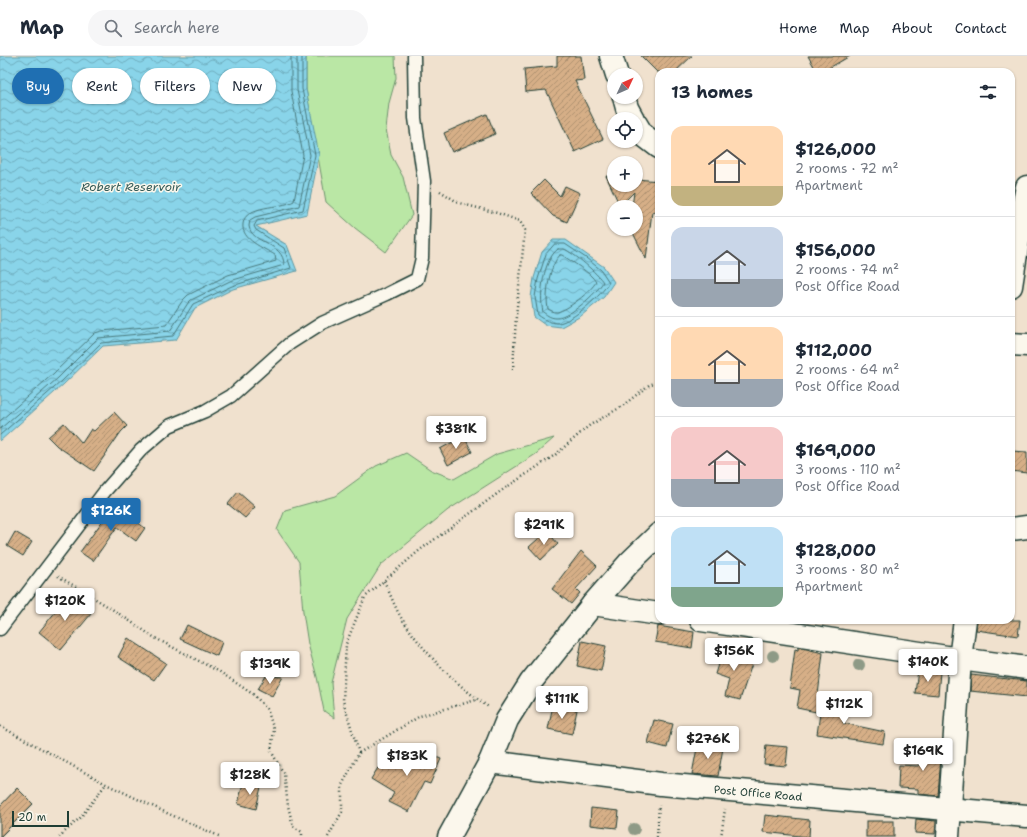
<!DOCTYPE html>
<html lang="en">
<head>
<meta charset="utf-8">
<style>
	body { margin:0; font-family:"Shantell Sans",sans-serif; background:#f6f6f7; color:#1f2937; height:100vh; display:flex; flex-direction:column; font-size:15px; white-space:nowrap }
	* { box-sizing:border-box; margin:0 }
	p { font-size:13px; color:#747a83 }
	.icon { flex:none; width:22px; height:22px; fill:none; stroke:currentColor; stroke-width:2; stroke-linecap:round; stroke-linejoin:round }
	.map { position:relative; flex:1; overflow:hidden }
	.sheet { position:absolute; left:655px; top:12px; width:360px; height:556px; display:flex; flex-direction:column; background:#fff; border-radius:12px; box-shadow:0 1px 3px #0004 }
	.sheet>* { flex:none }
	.banner { position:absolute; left:12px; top:12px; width:380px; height:36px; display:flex; gap:8px }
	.needle { width:26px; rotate:46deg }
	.controls { position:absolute; left:607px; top:12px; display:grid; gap:8px }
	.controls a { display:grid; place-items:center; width:36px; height:36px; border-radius:50%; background:#fff; box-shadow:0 1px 3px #0004; font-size:20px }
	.scale { position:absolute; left:12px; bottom:10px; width:57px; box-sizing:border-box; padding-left:4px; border:2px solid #1f3d34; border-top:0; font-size:11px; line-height:14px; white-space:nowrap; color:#1f3d34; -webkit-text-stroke:3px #fbf7ec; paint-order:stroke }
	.price { position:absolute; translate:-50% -34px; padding:0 9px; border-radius:4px; background:#fff; color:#222; font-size:13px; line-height:26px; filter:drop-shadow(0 1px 2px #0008) }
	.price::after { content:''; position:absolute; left:50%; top:24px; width:12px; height:9px; margin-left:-6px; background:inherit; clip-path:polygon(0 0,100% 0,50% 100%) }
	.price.on { background:#1f6fb2; color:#fff }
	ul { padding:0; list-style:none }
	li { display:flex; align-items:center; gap:12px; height:100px; padding:0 16px }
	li+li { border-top:1px solid #e0e1e3 }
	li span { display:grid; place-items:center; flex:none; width:112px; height:80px; border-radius:12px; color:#555 }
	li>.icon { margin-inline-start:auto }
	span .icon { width:48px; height:48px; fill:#fffc; stroke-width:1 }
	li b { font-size:17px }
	h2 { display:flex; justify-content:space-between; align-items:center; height:48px; padding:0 16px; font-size:17px }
	.pill { padding:0 14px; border-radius:18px; background:#fff; box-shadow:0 1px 3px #0004; font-size:14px; line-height:36px }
	.pill.on { background:#1f6fb2; color:#fff }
	header { display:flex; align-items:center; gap:24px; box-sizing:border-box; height:56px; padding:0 20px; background:#fff; border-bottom:1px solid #e0e1e3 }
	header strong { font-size:19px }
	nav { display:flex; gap:22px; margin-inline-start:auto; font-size:14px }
	.search { width:280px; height:36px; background:#f6f6f7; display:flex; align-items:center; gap:10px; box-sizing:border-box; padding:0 14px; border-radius:22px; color:#747a83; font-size:15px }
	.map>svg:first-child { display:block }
</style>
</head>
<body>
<header>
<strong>Map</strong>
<div class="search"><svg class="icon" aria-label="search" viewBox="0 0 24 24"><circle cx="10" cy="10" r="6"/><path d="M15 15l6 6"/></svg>Search here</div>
<nav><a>Home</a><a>Map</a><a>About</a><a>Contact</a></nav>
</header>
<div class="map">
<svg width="1027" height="781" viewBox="0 0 1027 781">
	<defs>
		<pattern id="water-waves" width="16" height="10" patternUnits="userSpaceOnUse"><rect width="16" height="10" fill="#89d4e9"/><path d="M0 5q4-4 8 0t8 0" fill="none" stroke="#6fadbe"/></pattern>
		<pattern id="building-hatch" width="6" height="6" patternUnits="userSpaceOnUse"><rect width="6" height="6" fill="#d6af87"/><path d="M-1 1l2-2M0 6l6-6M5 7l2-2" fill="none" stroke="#ad906f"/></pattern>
	</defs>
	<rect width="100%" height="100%" fill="#f0e1ce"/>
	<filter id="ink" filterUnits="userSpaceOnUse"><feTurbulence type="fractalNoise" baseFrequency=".025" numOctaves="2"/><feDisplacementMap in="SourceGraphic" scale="8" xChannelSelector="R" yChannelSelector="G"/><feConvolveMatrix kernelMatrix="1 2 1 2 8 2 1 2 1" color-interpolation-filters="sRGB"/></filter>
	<g filter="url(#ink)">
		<g fill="#bae7a5" stroke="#6c926c">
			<path d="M306,0H395L396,22L389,47L386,73L391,99L403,121L412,159L386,196L355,172L326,146L306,33Z"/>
			<path d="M554,382L536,398L448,454L381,509L347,563L331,627L334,662L324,655L317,621L308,588L303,556L299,506L277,474L285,454L335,440L376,410L406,397L431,414L454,423L497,398Z"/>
		</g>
		<g fill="url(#water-waves)" stroke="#5f98a1">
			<path d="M0,0H306V33L319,99L307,158L256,170L287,189L297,215L233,233L195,252L176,284L103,290L64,328L0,385Z"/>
			<path d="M553,184H566L604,211L614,226L604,241L581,260L561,271L545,269L534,261L531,241L534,222L542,196Z"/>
		</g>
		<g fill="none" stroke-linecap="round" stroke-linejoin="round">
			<g stroke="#49797c" stroke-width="1">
				<path d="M555,188H565L586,202L601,214L609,226C603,238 572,266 558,267C550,267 545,264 538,259L535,241L538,223L546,198Z"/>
				<path d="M558,193C560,193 563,193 564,193C574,197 598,218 603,226C597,237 569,262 557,262C551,262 548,260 543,256C539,239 543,204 558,193Z"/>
				<path d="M560,199H562C572,206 590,216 596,226C591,235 568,254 557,256C554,256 551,255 548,253C545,239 549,209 560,199Z"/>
				<path d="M0,365L54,317L95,277L102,275L166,269L183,244L188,239L228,219L276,205L275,199C264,192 241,184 243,168C245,148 281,153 294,145L303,99L291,35V0"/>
				<path d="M0,373L58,322L98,282L170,275L188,247L191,244L230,225L284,209C284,186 251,188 249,170L250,164L255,161L299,150L310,99L297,34V0"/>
				<path d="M0,379L62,325L101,287L173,280L193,248L232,230L291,212L284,192L256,174L254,170L257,165L303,154L315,99L302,33V0"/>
			</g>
		</g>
		<g fill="url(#building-hatch)" stroke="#1f3d34">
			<path d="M557,0H581L584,24L575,25L603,83L575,96L546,34L526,36L524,13L557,10Z"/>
			<path d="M641,0H692L675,16H657Z"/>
			<path d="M808,0H850L822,16H817Z"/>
			<path d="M487,58L495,78L452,96L444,77Z"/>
			<path d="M606,120L614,121V129H636V123L659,125V157L652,156L646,203L631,173H636V151H632L634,136L620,150Z"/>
			<path d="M544,124L560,140L565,130L580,137L567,166L553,160L531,137Z"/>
			<path d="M114,356L127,370L121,376L94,415L57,390L48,381L64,367L82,387L91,373L94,375Z"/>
			<path d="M464,380L472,396L448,409L440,393Z"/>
			<path d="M1011,395L1027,396V417L1011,415Z"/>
			<path d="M238,436L255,451L245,462L228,448Z"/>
			<path d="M114,449L145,472L136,485L117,471L93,505L80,496Z"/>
			<path d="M547,475L558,488L541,504L529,491Z"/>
			<path d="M15,476L32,486L23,500L7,490Z"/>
			<path d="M581,495L597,510L576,533L580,537L571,548L552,533Z"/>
			<path d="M70,538L87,552L85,555L91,558L61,594L39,576Z"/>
			<path d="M977,564H1020L1018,580L976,574Z"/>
			<path d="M187,569L222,586L217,600L180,583Z"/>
			<path d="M658,570L694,576L692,592L655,586Z"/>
			<path d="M128,582L166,607L154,624L118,601Z"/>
			<path d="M582,585L606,590L601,615L577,610Z"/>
			<path d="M798,591L823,597L816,656L797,652L800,634L790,632L795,593L798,594Z"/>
			<path d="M723,592L754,602L740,644L725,640L729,623L715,618Z"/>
			<path d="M918,614L940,616L938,639L915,637Z"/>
			<path d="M971,619L1027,625V641L970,635Z"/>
			<path d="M266,620L283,621L272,640L258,633Z"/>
			<path d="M822,644L846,648L843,667L885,676L883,688L817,678Z"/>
			<path d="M553,649L577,654L572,678L548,673Z"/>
			<path d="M654,664L673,668L667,692L648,687Z"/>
			<path d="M698,687L723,692L718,720L692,718Z"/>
			<path d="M920,688L942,689L938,740L918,738V733L898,732L899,709L919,710Z"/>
			<path d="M766,689L788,691L786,710L764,708Z"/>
			<path d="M409,690L441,703L430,728L424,726L409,756L389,746L394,737L371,723L384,702L400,711Z"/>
			<path d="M243,727L261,731L256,753L238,748Z"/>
			<path d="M17,732L33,748L0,781V750Z"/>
			<path d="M591,752L619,755L617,772L590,769Z"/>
			<path d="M765,759L810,764L809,781L763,776Z"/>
			<path d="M916,763L936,765L935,778L915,777Z"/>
			<rect x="866" y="765" width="28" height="16"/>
		</g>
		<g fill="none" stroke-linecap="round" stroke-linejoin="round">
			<defs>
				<path id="lane" d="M0,573L105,435L141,394L169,370L205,355L231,340L289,288L322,267L387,238L417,223L422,202L424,125L415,62L414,0"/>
				<g id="street">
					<path d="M611,0L617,19"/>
					<path d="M624,41L627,52L633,63"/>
					<path d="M636,68L642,78L659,91"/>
					<path d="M1011,230L1024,146L1027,131"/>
					<path d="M1011,288L1027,289"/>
					<path d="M1011,473L1027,471"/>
					<path d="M593,548L659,558"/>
					<path d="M701,564L960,603L1027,612"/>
					<path d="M490,706L661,728L1027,760"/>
					<path d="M449,781L490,706L507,664L531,626L593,548L629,507L659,478"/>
					<path d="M948,781L960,603L965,564"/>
				</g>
			</defs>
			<use href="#lane" stroke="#1f3d34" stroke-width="15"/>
			<use href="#street" stroke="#1f3d34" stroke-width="25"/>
			<g stroke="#1f3d34" stroke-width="2.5" stroke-dasharray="1 3" stroke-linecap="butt">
				<path d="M440,135L459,147L497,157L520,165L525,174L516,260L513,314"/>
				<path d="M58,520L112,553L155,582L220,616L254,639L267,653L274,674L271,695L284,718L288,750L293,770L302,776V781"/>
				<path d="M384,525C390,537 395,552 402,563C425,598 456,629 490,652"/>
				<path d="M0,670L106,728L169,758L221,781"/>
				<path d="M359,697L420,660L476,644"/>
				<path d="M59,781L80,762L106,728"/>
				<path d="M328,781L342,756V729L359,697L343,645L346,588L365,541L420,494L501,435L555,399L590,369L621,351L649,329L659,325"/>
				<path d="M657,781L659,749"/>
				<path d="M721,781L725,753"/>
			</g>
			<use href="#lane" stroke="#fbf7ec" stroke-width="12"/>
			<use href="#street" stroke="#fbf7ec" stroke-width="22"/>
		</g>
		<g fill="#8e9a86">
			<circle cx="773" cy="600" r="6"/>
			<circle cx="859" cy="609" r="6"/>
			<circle cx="634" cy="773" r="6"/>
		</g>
	</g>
	<g text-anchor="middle" stroke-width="3" stroke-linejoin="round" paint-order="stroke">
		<g font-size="11" fill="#1f3d34" stroke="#fbf7ec">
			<text transform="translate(758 737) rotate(5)" y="4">Post Office Road</text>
		</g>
		<g font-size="12" font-style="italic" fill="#345b58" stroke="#fbf7ec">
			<text x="131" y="135">Robert Reservoir</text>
		</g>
	</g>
</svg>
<div class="controls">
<a><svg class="needle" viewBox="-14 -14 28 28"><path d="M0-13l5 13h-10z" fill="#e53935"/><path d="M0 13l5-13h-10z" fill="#747a83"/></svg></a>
<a><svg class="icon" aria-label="locate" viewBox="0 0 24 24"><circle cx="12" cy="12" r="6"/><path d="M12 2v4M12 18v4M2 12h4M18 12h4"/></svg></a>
<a>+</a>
<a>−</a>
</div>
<div class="scale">20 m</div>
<b class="price" style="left:456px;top:394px">$381K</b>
<b class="price on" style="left:111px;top:476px">$126K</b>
<b class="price" style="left:544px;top:490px">$291K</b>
<b class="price" style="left:65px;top:566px">$120K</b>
<b class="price" style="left:734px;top:616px">$156K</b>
<b class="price" style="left:928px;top:627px">$140K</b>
<b class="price" style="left:270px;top:629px">$139K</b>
<b class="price" style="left:562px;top:664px">$111K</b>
<b class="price" style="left:844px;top:669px">$112K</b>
<b class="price" style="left:708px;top:704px">$276K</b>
<b class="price" style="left:923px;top:716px">$169K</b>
<b class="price" style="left:407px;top:721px">$183K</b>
<b class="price" style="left:250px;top:740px">$128K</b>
<div class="banner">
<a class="pill on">Buy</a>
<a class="pill">Rent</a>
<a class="pill">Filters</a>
<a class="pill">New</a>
</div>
<section class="sheet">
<h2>13 homes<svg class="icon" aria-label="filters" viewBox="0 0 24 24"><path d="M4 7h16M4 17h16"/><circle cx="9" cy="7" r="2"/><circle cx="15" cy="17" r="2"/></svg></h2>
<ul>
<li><span style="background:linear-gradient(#ffd9b3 75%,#c2b280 0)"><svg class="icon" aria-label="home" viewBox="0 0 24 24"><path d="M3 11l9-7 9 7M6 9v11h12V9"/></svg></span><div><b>$126,000</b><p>2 rooms · 72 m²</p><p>Apartment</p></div></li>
<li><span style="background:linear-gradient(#c9d6e8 65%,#9aa5b1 0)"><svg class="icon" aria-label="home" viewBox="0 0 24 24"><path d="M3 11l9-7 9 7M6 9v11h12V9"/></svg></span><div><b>$156,000</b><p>2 rooms · 74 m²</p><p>Post Office Road</p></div></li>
<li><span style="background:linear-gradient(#ffd9b3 65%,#9aa5b1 0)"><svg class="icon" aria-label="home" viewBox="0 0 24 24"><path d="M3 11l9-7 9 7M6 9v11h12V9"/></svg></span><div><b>$112,000</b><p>2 rooms · 64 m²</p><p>Post Office Road</p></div></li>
<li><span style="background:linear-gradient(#f6c9c9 65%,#9aa5b1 0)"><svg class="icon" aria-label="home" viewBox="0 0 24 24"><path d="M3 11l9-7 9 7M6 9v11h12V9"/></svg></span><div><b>$169,000</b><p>3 rooms · 110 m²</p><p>Post Office Road</p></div></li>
<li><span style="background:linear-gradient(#bfe0f5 75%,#7fa58c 0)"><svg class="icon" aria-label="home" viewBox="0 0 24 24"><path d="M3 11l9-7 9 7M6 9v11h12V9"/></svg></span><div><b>$128,000</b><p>3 rooms · 80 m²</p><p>Apartment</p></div></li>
</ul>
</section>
</div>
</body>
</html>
